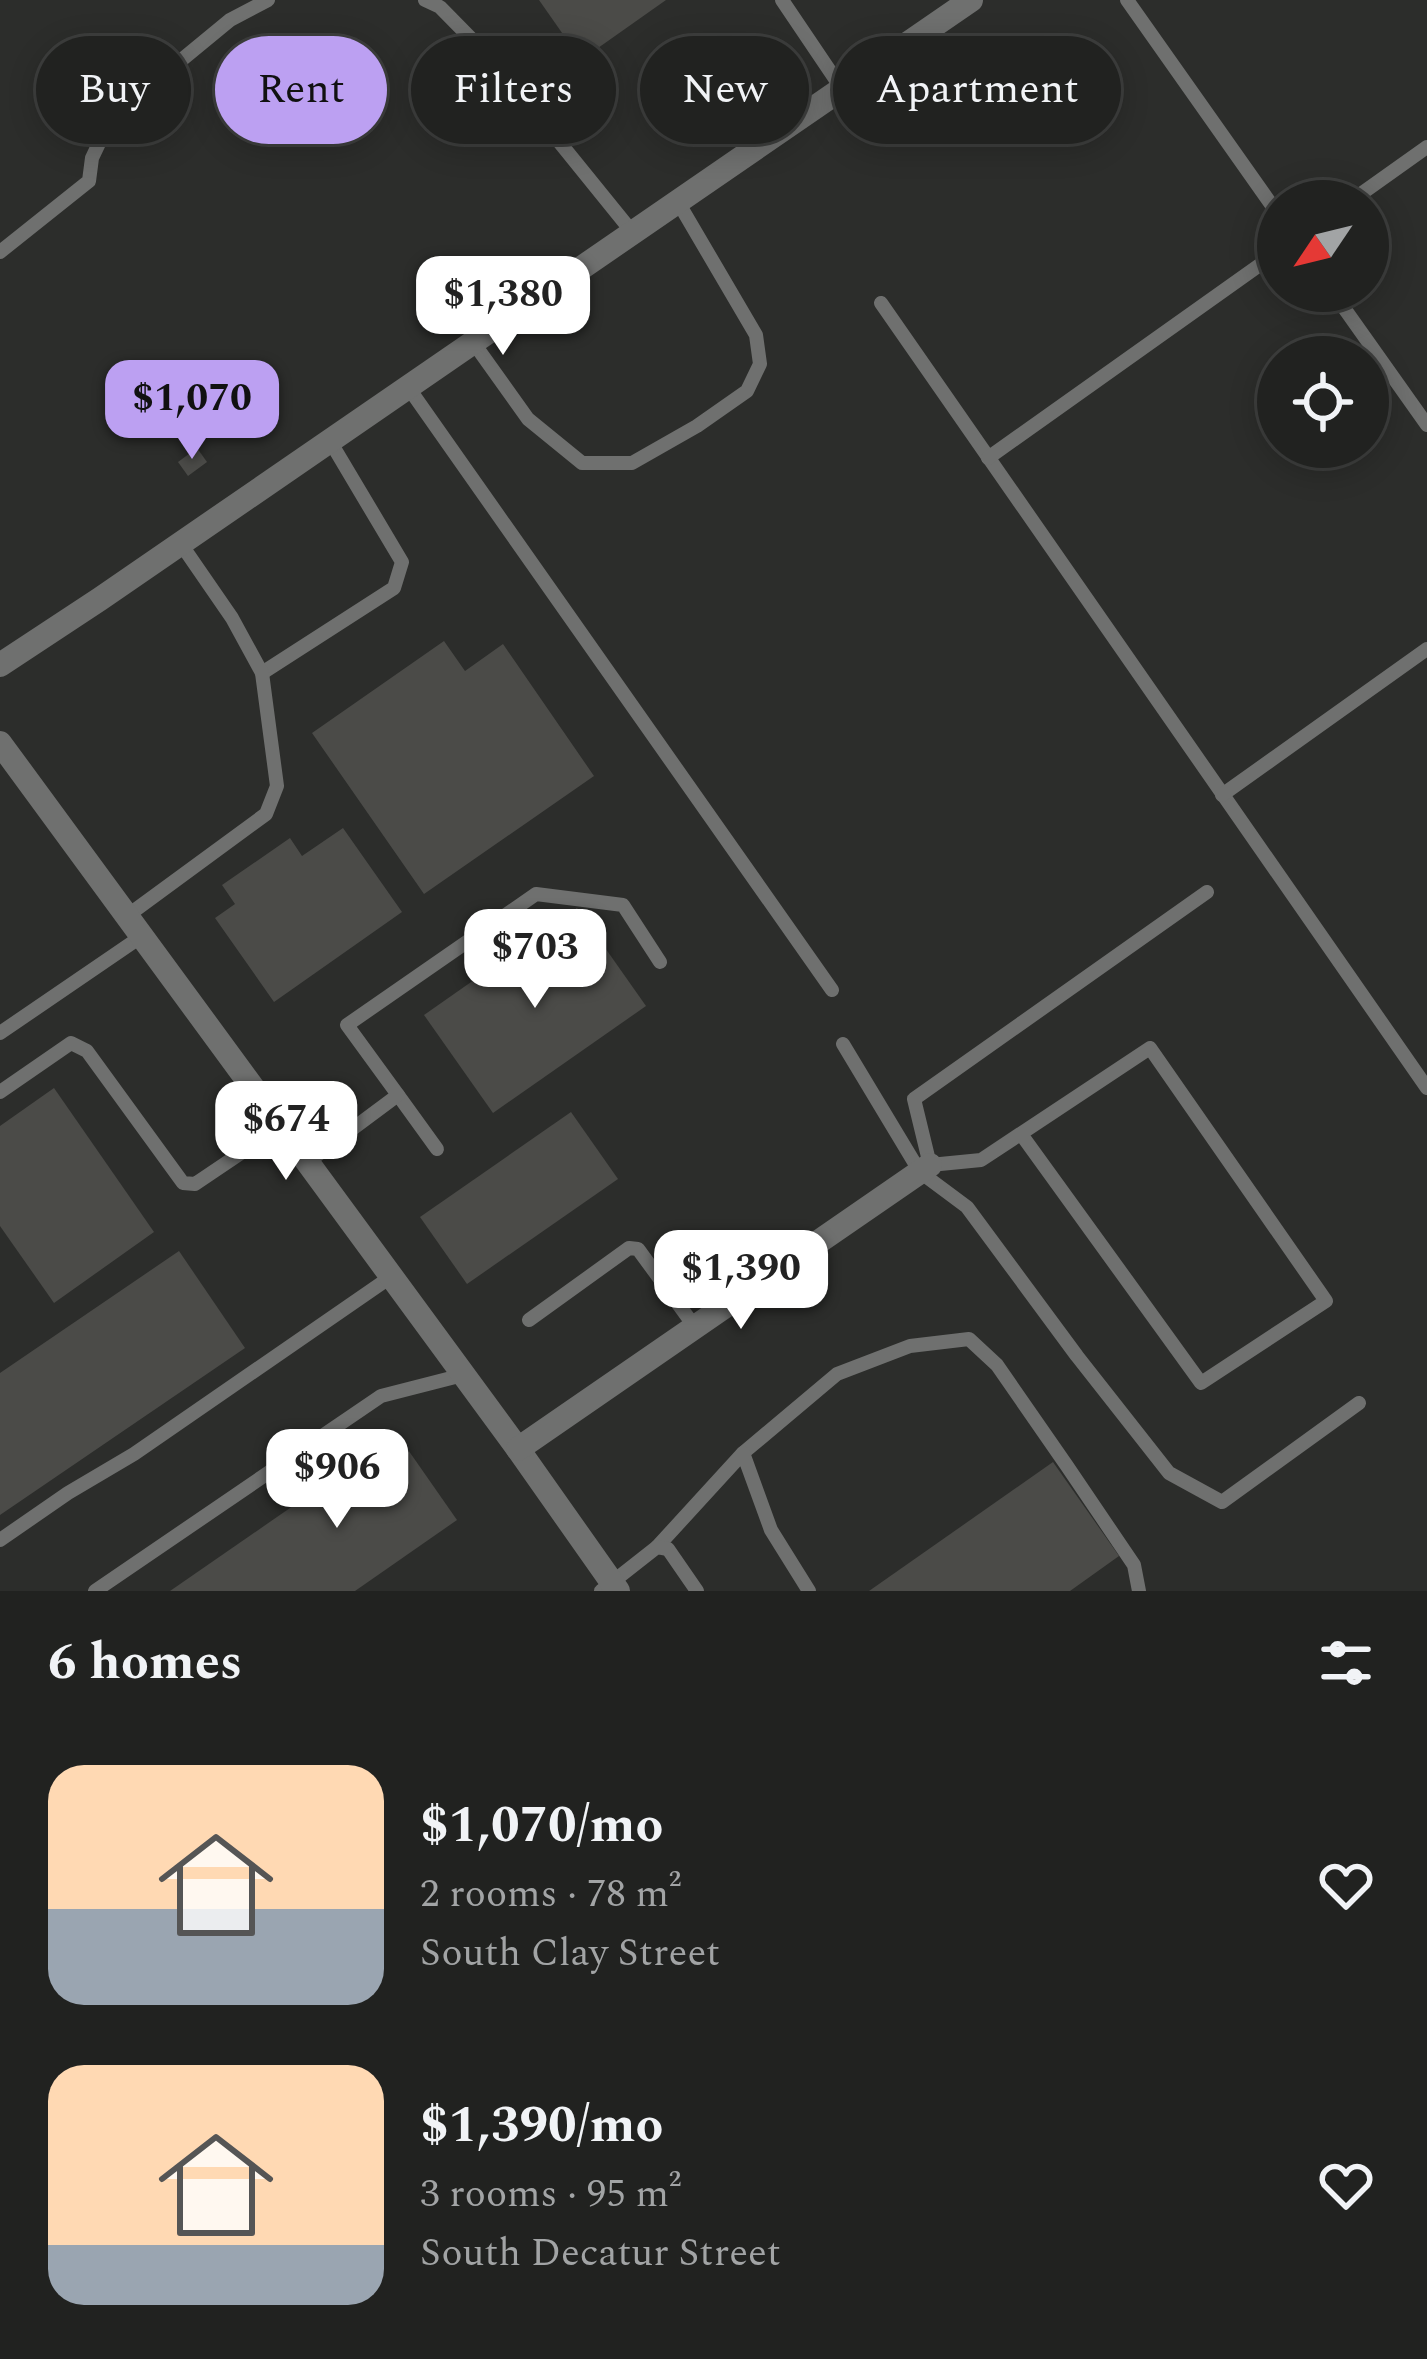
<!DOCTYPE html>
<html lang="en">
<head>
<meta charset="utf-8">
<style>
	body { margin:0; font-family:Spectral,serif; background:#292a29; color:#f1f3f6; height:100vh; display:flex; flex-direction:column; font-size:45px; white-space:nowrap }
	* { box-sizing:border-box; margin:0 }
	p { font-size:39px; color:#a2a4a5 }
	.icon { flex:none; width:66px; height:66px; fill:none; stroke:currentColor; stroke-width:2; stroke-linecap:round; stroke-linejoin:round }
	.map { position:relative; height:1591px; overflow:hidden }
	.side { display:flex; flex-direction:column; background:#212220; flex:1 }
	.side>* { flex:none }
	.hud { position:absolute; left:36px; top:36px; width:1356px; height:108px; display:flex; gap:24px }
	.needle { width:78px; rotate:235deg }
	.buttons { position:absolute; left:1257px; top:180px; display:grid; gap:24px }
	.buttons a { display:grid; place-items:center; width:132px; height:132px; border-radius:50%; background:#212220; box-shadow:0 6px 30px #0003,0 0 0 3px #3e3f3e; font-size:60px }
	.price { position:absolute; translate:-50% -102px; padding:0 27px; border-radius:24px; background:#fff; color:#222; font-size:39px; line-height:78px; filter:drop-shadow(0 3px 6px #0008) }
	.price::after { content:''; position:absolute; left:50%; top:72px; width:36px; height:27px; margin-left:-18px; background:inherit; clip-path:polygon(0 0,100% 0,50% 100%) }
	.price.current { background:#bca0f2; color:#111 }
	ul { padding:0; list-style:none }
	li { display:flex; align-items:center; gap:36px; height:300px; padding:0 48px }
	li span { display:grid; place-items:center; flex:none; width:336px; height:240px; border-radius:36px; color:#555 }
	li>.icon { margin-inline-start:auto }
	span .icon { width:144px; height:144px; fill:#fffc; stroke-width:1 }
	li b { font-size:51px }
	h2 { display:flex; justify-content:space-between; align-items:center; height:144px; padding:0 48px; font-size:51px }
	.pill { padding:0 42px; border-radius:54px; background:#212220; box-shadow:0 6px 30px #0003,0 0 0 3px #3e3f3e; font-size:42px; line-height:108px }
	.pill.current { background:#bca0f2; color:#111 }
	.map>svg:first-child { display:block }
</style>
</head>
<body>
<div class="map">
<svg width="1427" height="1591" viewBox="0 0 1427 1591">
	<rect width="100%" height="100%" fill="#2c2d2b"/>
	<g fill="#4b4b48">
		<path d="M539,0H666L581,60Z"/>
		<path d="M197,448L207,462L188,476L178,462Z"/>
		<path d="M444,641L465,671L503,644L594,776L424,894L312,733Z"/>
		<path d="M343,828L402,912L274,1002L215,918L235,904L222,885L290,838L302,856Z"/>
		<path d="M577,908L646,1006L493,1113L424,1015Z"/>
		<path d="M54,1088L154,1232L54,1303L0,1226V1126Z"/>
		<path d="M571,1112L618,1179L467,1284L420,1217Z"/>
		<path d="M179,1251L245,1348L0,1515V1373Z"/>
		<path d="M397,1434L457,1520L355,1591H170Z"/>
		<path d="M1053,1462L1119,1556L1070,1591H869Z"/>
	</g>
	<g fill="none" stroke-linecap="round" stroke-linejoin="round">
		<g stroke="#6f706f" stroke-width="14">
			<path d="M425,0L440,7L497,65L633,233"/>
			<path d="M782,0L842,89"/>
			<path d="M1127,0L1278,214"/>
			<path d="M1351,201L1427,147"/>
			<path d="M0,252L89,181L92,158L102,137L162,76L230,20L268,0"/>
			<path d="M1332,291L1427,425"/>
			<path d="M881,303L1427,1088"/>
			<path d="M473,342L528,419L582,463H632L697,426L747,391L760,364L756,335L678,202"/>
			<path d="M408,387L832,990"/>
			<path d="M988,458L1278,252"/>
			<path d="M262,673L394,588L402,562L330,441"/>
			<path d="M1222,795L1427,649"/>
			<path d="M127,916L266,814L277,786L262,673L232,618L181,544"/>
			<path d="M0,1033L142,936"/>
			<path d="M843,1044L920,1172L967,1207L1077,1356L1169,1473L1222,1502L1359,1403"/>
			<path d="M0,1092L71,1043L87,1051L183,1183L195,1184L281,1126"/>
			<path d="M398,1095L437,1149"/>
			<path d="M1021,1134L1201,1383L1326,1301L1150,1048L981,1160L930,1165L914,1099L1207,892"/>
			<path d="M308,1162L398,1095L347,1025L536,894L623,905L660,962"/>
			<path d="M529,1320L629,1248L638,1249L695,1327"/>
			<path d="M743,1453L837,1374L910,1346L969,1339L997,1365L1067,1466L1134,1565L1139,1591"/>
			<path d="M0,1540L68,1493L134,1454L392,1276"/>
			<path d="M657,1547L743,1453L771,1530L809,1591"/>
			<path d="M95,1591L381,1396L463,1375"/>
			<path d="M601,1591L657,1547L668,1549L697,1591"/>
		</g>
		<g stroke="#6f706f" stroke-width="24">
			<path d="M0,665L100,599L971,0"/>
			<path d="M0,743L518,1449L618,1591"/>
			<path d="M518,1449L930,1165"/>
		</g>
	</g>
</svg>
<div class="buttons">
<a><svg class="needle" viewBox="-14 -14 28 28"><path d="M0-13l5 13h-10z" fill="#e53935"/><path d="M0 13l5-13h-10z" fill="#a2a4a5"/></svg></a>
<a><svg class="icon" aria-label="locate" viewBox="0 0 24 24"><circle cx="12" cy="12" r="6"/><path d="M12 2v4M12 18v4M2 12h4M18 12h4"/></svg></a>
</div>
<b class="price" style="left:503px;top:358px">$1,380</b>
<b class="price current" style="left:192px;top:462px">$1,070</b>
<b class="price" style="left:535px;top:1011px">$703</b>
<b class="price" style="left:286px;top:1183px">$674</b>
<b class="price" style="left:741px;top:1332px">$1,390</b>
<b class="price" style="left:337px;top:1531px">$906</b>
<div class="hud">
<a class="pill">Buy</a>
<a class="pill current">Rent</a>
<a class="pill">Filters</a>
<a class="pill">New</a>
<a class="pill">Apartment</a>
</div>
</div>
<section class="side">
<h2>6 homes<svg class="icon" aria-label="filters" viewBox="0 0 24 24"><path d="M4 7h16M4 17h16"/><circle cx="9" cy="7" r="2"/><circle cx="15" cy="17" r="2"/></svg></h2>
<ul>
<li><span style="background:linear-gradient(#ffd9b3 60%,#9aa5b1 0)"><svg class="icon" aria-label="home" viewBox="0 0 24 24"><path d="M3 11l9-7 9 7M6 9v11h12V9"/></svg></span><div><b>$1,070/mo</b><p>2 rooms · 78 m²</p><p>South Clay Street</p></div><svg class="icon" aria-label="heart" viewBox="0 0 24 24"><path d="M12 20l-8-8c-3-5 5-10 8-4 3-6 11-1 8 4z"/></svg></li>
<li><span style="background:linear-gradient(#ffd9b3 75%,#9aa5b1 0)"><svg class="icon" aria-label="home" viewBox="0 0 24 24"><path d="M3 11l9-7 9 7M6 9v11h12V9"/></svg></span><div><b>$1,390/mo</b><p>3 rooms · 95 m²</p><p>South Decatur Street</p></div><svg class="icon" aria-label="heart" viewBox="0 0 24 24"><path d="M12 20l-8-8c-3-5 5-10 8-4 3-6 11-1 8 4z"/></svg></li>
</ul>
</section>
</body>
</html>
